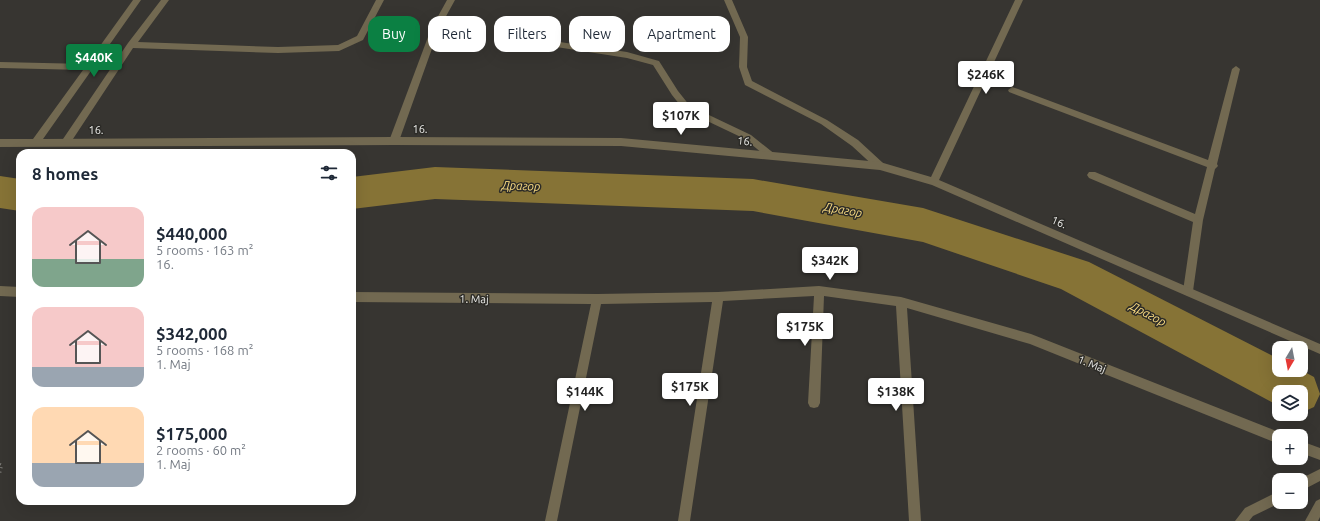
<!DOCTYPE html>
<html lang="en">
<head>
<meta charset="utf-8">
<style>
	body { margin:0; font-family:Ubuntu,sans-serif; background:#f2f2f3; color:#1f2937; height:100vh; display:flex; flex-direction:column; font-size:15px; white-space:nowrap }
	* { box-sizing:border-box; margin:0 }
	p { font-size:13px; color:#747a83 }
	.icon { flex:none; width:22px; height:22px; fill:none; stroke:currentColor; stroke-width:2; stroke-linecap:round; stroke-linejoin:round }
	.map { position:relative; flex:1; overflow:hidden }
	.side { position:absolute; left:16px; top:149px; width:340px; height:356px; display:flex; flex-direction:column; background:#fff; border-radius:12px; box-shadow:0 4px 16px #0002 }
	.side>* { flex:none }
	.guide { position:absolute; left:368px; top:16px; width:380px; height:36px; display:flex; gap:8px }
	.needle { width:26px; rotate:190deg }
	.controls { position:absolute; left:1272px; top:341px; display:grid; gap:8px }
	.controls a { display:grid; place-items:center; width:36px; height:36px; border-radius:8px; background:#fff; box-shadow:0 4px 16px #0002; font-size:20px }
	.price { position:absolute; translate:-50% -34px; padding:0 9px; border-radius:4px; background:#fff; color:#222; font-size:13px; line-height:26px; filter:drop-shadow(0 1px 2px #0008) }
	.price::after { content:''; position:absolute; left:50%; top:24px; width:12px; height:9px; margin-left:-6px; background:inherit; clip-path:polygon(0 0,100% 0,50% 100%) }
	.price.selected { background:#0b8043; color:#fff }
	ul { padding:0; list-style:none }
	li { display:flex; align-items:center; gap:12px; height:100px; padding:0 16px }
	li span { display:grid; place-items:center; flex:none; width:112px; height:80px; border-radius:12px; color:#555 }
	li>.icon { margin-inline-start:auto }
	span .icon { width:48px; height:48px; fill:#fffc; stroke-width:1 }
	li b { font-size:17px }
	h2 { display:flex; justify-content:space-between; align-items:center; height:48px; padding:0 16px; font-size:17px }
	.tag { padding:0 14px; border-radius:12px; background:#fff; box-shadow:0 4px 16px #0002; font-size:14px; line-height:36px }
	.tag.selected { background:#0b8043; color:#fff }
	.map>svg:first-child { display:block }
</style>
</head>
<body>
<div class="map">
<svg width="1320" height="521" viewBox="0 0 1320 521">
	<rect width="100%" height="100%" fill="#373531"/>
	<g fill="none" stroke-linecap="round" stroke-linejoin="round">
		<g fill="#867336" fill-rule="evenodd">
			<path d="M435,167L753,179L923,208L1089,262L1279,359V370H1301L1314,377L1320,394L1314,407L1301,413V392H1279V406L1061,289L923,242L753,211L435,199L352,209V177Z"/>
			<path d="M0,176L20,179V211L0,208Z"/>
		</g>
		<path stroke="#84837f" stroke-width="2.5" stroke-dasharray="1 3.5" stroke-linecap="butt" d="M0,464L2,465L0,473"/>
		<g fill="#726951" fill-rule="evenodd">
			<path d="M161,0H169L138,42L278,47L338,45L357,36L376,0H384L363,40L339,51L278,53L133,48L69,145H63L61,142L63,139L128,43Z"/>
			<path d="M447,0H455L439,29L399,141L397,144H391L389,141L431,29Z"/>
			<path d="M724,0H732L748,37L747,67L752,81L827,120L858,140L883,163L885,166L883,169H877L852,146L821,124L745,85L739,67L740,37Z"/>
			<path d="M553,41L627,52L659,61L678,91L690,106L751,135L776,155L771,159L768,158L745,139L684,110L672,95L653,65L627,58L550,46L549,44Z"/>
			<path d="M1236,66L1240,69L1217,164L1218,166L1215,169L1203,220L1193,291L1192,294L1188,296L1184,294L1183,291L1193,222L1089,178L1087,175L1089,172H1095L1195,214L1207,167L1009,92L1008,90L1012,87L1015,88L1208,160L1232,69Z"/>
		</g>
		<g fill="#726951" fill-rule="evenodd">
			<path d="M133,0H141L43,139L394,137L621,138L880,162L931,177L1015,0H1023L939,180L1320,344V354L932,185L880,170L621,146L394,145L0,147V139H33L83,70L0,68V62L87,64Z"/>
			<path d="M0,286L20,287V297L0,296Z"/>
			<path d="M819,286L901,297L1031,334L1279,432L1284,436H1279V444L1030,344L907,308L921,521H909L896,306L824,296L820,403L818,407L814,408L810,407L808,403L814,296L723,301L690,521H678L712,302L601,304L557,521H545L591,304L352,302V292L597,294L718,292Z"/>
			<path d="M1301,441L1320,448V460L1301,453Z"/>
			<path d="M1320,469V481L1301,491V480H1298Z"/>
			<path d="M1279,491V502H1282L1253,516L1249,521H1235L1245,508Z"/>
			<path d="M1320,499V517L1318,521H1305L1316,501Z"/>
		</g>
	</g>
	<g text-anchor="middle" stroke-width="3" stroke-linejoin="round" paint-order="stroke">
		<g font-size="11" fill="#ebebe8" stroke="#2c2b27">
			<text x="420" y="133">16.</text>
			<text x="96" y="134">16.</text>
			<text transform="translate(745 141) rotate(5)" y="4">16.</text>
			<text transform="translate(1059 222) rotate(23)" y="4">16.</text>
			<text transform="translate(474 299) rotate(1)" y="4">1. Мај</text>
			<text transform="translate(1092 364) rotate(22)" y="4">1. Мај</text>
		</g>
		<g font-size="12" font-style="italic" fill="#f8da81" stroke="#2c2b27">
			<text transform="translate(521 186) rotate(2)" y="4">Драгор</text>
			<text transform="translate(843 210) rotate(10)" y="4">Драгор</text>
			<text transform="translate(1148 314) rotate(28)" y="4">Драгор</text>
		</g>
	</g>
</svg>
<div class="controls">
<a><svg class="needle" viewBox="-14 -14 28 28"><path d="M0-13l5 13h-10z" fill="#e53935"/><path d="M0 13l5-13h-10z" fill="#747a83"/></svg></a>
<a><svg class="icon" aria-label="layers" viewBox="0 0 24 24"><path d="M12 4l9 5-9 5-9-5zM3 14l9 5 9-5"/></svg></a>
<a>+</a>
<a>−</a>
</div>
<b class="price selected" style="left:94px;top:78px">$440K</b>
<b class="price" style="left:986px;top:95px">$246K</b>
<b class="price" style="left:681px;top:136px">$107K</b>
<b class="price" style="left:830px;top:281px">$342K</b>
<b class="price" style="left:805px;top:347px">$175K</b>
<b class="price" style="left:690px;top:407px">$175K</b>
<b class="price" style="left:585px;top:412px">$144K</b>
<b class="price" style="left:896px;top:412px">$138K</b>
<div class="guide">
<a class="tag selected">Buy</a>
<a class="tag">Rent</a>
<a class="tag">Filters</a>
<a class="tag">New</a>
<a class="tag">Apartment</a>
</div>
<section class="side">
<h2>8 homes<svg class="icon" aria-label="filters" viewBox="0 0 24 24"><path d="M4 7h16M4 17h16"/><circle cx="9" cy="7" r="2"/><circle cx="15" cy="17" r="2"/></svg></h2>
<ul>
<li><span style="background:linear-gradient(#f6c9c9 65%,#7fa58c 0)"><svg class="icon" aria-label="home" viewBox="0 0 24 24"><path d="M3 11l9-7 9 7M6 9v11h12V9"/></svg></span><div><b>$440,000</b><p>5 rooms · 163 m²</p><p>16.</p></div></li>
<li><span style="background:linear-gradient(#f6c9c9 75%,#9aa5b1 0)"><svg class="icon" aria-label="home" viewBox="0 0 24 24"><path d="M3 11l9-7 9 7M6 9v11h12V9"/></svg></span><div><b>$342,000</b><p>5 rooms · 168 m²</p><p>1. Мај</p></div></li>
<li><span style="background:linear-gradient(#ffd9b3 70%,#9aa5b1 0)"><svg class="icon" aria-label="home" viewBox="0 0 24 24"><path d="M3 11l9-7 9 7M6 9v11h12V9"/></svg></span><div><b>$175,000</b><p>2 rooms · 60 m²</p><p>1. Мај</p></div></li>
</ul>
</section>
</div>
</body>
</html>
